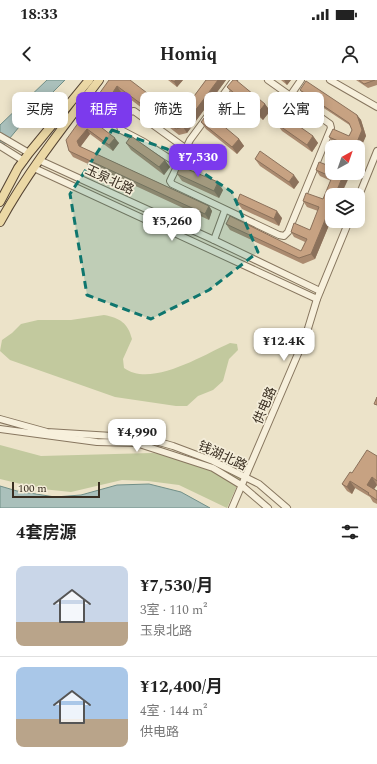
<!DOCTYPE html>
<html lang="zh">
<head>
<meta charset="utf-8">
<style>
	body { margin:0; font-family:Spectral,"Noto Sans SC",serif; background:#f6f6f6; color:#222; height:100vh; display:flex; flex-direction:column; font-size:15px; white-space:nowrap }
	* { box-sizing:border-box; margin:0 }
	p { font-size:13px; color:#767676 }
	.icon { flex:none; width:22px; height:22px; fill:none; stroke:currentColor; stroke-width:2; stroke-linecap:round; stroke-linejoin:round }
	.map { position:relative; height:428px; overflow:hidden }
	.sheet { display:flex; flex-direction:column; background:#fff; flex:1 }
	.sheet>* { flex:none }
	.hud { position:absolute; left:12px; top:12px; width:353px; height:36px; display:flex; gap:8px }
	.needle { width:26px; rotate:40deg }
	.fabs { position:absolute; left:325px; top:60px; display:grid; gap:8px }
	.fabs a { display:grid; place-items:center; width:40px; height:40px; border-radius:8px; background:#fff; box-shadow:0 2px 10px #0003; font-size:20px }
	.scale { position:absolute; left:12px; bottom:10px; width:88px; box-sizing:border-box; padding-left:4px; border:2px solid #392e21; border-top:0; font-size:11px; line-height:14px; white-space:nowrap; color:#392e21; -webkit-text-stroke:3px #f4edd9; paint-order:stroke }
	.price { position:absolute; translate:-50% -34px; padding:0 9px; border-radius:8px; background:#fff; color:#222; font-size:13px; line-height:26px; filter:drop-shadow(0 1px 2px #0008) }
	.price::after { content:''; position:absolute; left:50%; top:24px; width:12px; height:9px; margin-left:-6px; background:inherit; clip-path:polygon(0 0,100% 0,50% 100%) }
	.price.current { background:#7c3aed; color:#fff }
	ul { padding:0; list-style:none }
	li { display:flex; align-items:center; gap:12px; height:100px; padding:0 16px }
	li+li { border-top:1px solid #e0e0e0 }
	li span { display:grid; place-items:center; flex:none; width:112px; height:80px; border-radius:8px; color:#555 }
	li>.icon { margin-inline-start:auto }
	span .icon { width:48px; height:48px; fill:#fffc; stroke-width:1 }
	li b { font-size:17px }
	h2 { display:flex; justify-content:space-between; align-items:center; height:48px; padding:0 16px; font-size:17px }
	.pill { padding:0 14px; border-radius:8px; background:#fff; box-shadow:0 2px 10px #0003; font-size:14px; line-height:36px }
	.pill.current { background:#7c3aed; color:#fff }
	.status { display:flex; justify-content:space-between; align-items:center; height:28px; padding:0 20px; background:#fff; direction:ltr }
	.status svg { height:11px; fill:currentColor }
	header { display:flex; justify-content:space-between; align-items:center; height:52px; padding:0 16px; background:#fff; font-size:18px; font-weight:700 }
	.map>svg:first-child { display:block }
</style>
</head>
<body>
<div class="status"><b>18:33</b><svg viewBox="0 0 49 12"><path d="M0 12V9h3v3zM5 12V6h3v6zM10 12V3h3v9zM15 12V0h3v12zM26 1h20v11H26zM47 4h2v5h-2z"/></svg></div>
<header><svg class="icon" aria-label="back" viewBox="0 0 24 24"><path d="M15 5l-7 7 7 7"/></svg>Homiq<svg class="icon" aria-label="person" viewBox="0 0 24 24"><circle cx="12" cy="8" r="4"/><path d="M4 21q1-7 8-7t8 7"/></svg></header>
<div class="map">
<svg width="377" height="428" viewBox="0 0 377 428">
	<rect width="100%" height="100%" fill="#ece3c9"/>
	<g fill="#c2c99e">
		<path d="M104,235C120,238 128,243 132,259L123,279L124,288C151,308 203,275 230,263L237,264L238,270L229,279L223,301L213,310L198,316L187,326H176L115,317L10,280L0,271L2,260L12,253L21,244L38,240H71Z"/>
		<path d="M0,365L41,376L152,373L180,375L217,386L241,397L227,428L179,405L148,401L122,400L71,412L42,409L0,399Z"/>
	</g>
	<g fill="#aac0bb" stroke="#718f88">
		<path d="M47,0H65L24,41L0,70V45Z"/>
		<path d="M149,404L181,412L210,428H0V406L17,411L55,417L81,415L117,405Z"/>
	</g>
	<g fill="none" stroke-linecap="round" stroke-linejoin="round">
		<defs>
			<g id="minor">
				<path d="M234,0L190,60L170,101L172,104L279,155L284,156L288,152L331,48L330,44L268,0"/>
				<path d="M330,0L377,27"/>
				<path d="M290,16L301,0"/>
				<path d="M0,56L29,73"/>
				<path d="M0,66L24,81"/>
				<path d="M39,80L214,160L320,211"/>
				<path d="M178,84L144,62L121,50L120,46L129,32L134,31L185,68"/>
				<path d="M34,88L317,219"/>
				<path d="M358,118L377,71"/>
				<path d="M214,160L225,130"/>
				<path d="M0,339L47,352L145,358L173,366L213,381L259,404L287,428"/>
				<path d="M0,349L97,362L136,363L213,388L241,405L268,428"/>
				<path d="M232,428L306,255L317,219L349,141"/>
			</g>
			<g id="major">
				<path d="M0,122L18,88L29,73L89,0"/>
				<path d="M0,142C28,91 64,46 99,0"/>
			</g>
		</defs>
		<use href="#minor" stroke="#87765f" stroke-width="8"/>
		<use href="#major" stroke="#543" stroke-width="10"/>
		<use href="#minor" stroke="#f7f0dc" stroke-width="6"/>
		<use href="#major" stroke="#ebd8a5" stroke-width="8"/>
	</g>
	<g fill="#ab8b70">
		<path d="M109,0L151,16L155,21L147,32L121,12L112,23L117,26L120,32L116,37L111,34L107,39L103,37L97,45L119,63L113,71L90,54L81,66V67L209,126L212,131L209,140L73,77L69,71Z"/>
		<path d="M168,0H183L177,7Z"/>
		<path d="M206,0H226L187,53L179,55L160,40L156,35H180Z"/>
		<path d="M281,0H291L287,5Z"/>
		<path d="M356,0H377V5L368,8Z"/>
		<path d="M227,7L265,24L270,31L263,40L232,14Z"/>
		<path d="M300,10L357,35L361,40L366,56L358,67H343L333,63L329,57L349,56L352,50L351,46L304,15Z"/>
		<path d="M201,42L239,59L244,66L237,74L206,49Z"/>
		<path d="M277,44L313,56L318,63L312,72L282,51Z"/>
		<path d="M126,63L170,87L164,95L131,70Z"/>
		<path d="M255,79L299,102L294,109L260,86Z"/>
		<path d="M332,87V138L315,179L303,184L230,150L226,144L301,171L305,162L294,157L291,152L310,150L318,131L307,127L303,121L323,119L331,101L320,96L316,90Z"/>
		<path d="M177,94L223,110L219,118L182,101Z"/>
		<path d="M237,122L282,138L279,146L242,129Z"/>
		<path d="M377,376V405L374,409L377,411V424L373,422L370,417L355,408L352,414L347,411L342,404L352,393Z"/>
	</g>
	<g fill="#8b715b">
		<path d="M176,0H183L177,7L174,2Z"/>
		<path d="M218,0H226L187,53L183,47Z"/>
		<path d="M284,0H291L287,5Z"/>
		<path d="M117,6L121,12L111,25L108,20Z"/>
		<path d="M151,16L155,21L147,32L144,26Z"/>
		<path d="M265,24L270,31L263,40L258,33Z"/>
		<path d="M117,26L120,32L116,37L112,32Z"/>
		<path d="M108,29L111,34L107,39L103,34Z"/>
		<path d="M100,31L103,37L96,46L93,41Z"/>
		<path d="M357,35L361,40L366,56L358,75V67H355Z"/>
		<path d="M87,49L90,54L81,66L82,71L79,66L77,61Z"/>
		<path d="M313,56L318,63L312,72L307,65Z"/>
		<path d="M115,58L119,63L113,71L109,65Z"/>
		<path d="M239,59L244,66L237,74L232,67Z"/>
		<path d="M165,80L170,87L164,95L159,87Z"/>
		<path d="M344,93H351L341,115H335Z"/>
		<path d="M294,95L299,102L294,109L289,102Z"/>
		<path d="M218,102L223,110L219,118L214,111Z"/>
		<path d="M332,123V138L315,179L311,174Z"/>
		<path d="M209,126L212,131L209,140L205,134Z"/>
		<path d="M277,131L282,138L279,146L274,139Z"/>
		<path d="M372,397L377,405L372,412L367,405Z"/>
		<path d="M350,401L355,408L352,414L347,407Z"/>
	</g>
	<g fill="#c7a282" stroke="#8b715b">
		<path d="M109,0H130L151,16L144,26L117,6L108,20L117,26L112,32L108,29L103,34L100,31L93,41L115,58L109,65L87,49L77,61L79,66L209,126L205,134L69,71L66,60Z"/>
		<path d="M171,0H176L174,2Z"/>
		<path d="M206,0H218L183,47L176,49L156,35L164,24L180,35Z"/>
		<path d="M233,0H236L265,24L258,33L227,7Z"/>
		<path d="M359,0H375L364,4Z"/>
		<path d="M306,1L357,35L362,50L355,67H344L345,64L329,57L333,49L349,56L352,50L349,43L300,10Z"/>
		<path d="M208,33L239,59L232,67L201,42Z"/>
		<path d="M283,35L313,56L307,65L277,44Z"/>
		<path d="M131,56L165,80L159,87L126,63Z"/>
		<path d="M260,71L294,95L289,102L255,79Z"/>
		<path d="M319,82L332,87V93H344L335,115H332V123L311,174L299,178L226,144L230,136L301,171L307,159L291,152L294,143L310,150L319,127L303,121L306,113L323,119L332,97L316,90Z"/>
		<path d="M180,86L218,102L214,111L177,94Z"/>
		<path d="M240,114L277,131L274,139L237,122Z"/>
		<path d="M377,317V325L374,324Z"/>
		<path d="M367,370L377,376V401L372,397L367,405L377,411V420L368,414L369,413L350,401L347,407L342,404L350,392L352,393Z"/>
	</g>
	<path fill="#0f766e" fill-opacity="0.2" stroke="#0f766e" stroke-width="3" stroke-dasharray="8 5" stroke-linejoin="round" d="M112,50L167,69L232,112L258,172L209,210L151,239L87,215L70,114Z"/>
	<g text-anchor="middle" stroke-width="3.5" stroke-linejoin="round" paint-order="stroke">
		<g font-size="13" fill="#392e21" stroke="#f4edd9">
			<text transform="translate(110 99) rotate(25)" y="5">玉泉北路</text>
			<text transform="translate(264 325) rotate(-67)" y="5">供电路</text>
			<text transform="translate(223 375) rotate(25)" y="5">钱湖北路</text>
		</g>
	</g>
</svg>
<div class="fabs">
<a><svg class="needle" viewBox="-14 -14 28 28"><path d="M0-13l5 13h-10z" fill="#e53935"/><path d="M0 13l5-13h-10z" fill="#767676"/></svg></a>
<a><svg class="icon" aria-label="layers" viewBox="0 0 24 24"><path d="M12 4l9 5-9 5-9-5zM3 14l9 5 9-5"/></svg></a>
</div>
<div class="scale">100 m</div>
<b class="price current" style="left:198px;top:98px">¥7,530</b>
<b class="price" style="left:172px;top:162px">¥5,260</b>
<b class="price" style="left:284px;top:282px">¥12.4K</b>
<b class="price" style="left:137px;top:373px">¥4,990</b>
<div class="hud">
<a class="pill">买房</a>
<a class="pill current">租房</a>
<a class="pill">筛选</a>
<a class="pill">新上</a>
<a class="pill">公寓</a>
</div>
</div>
<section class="sheet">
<h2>4套房源<svg class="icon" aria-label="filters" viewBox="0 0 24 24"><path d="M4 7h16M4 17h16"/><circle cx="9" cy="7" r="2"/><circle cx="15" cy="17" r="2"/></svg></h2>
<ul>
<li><span style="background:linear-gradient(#c9d6e8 70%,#b9a48a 0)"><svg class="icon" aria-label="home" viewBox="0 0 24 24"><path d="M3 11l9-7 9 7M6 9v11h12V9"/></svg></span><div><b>¥7,530/月</b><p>3室 · 110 m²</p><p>玉泉北路</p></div></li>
<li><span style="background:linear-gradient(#a9c7e8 65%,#b9a48a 0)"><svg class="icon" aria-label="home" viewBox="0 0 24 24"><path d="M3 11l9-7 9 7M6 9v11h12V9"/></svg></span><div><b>¥12,400/月</b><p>4室 · 144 m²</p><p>供电路</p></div></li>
</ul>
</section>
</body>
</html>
